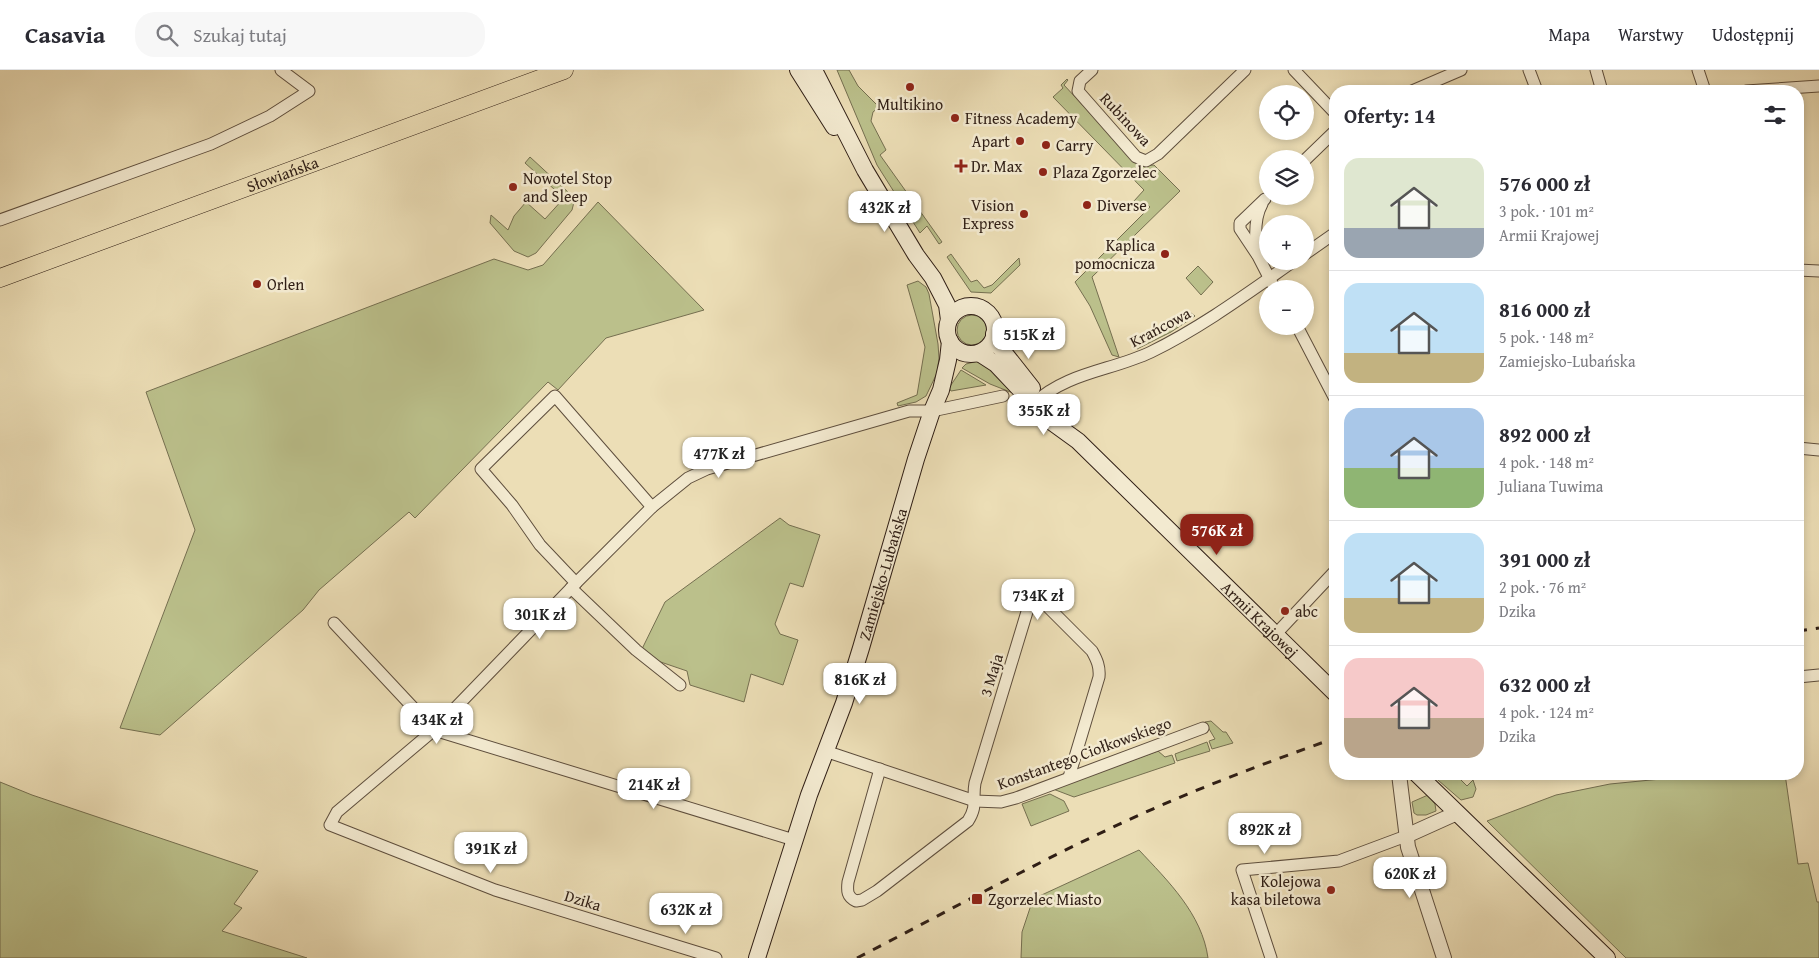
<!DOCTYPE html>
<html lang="pl">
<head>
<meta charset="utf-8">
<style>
	body { margin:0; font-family:"Gentium Book Plus",serif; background:#f7f7f7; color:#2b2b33; height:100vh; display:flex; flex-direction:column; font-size:19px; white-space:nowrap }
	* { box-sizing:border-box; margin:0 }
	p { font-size:16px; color:#7c7c81 }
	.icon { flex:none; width:28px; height:28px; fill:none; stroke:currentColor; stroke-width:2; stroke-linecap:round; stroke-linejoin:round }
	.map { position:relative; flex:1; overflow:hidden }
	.details { position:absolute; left:1329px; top:15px; width:475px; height:695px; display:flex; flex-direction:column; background:#fff; border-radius:20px; box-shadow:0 2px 8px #0003 }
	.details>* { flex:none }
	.buttons { position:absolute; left:1259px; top:15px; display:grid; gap:10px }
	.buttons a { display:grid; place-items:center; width:55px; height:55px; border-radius:50%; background:#fff; box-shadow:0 2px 8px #0003; font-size:25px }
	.price { position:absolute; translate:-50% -42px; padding:0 11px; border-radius:10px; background:#fff; color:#222; font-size:16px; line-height:32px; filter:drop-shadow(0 1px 2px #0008) }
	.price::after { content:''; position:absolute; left:50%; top:30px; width:15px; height:11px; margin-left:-8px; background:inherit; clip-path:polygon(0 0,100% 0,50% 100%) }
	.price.on { background:#8f2418; color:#fff }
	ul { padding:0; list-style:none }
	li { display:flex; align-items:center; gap:15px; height:125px; padding:0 15px }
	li+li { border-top:1px solid #e1e1e2 }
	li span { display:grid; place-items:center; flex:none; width:140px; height:100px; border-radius:15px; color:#555 }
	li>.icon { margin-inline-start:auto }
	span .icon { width:60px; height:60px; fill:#fffc; stroke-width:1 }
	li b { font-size:21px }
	h2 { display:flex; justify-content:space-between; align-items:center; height:60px; padding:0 15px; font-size:21px }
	header { display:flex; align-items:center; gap:30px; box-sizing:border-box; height:70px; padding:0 25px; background:#fff; border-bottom:1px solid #e1e1e2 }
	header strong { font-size:24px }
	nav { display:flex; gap:28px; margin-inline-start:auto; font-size:18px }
	.search { width:350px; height:45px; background:#f7f7f7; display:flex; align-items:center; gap:12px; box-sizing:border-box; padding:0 18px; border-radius:20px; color:#7c7c81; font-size:19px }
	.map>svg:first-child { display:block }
</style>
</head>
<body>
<header>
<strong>Casavia</strong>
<div class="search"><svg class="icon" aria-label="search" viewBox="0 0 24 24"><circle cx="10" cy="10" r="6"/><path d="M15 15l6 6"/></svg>Szukaj tutaj</div>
<nav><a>Mapa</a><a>Warstwy</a><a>Udostępnij</a></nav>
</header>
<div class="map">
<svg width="1819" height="888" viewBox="0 0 1819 888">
	<rect width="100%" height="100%" fill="#ecdeb6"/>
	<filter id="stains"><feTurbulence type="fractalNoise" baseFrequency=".004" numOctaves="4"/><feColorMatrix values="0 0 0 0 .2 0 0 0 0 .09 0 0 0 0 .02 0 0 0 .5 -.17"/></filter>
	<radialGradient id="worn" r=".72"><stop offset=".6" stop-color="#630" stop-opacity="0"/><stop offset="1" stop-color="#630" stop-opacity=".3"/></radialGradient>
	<g fill="#bbc08b" stroke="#756f50">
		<path d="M837,0H849L858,16L879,37L873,42L871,51L886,80L880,85L942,172L939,174L927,156L920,163L877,95Z"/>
		<path d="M1067,9L1068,10L1064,15L1136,93L1142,96L1154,95L1180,121L1092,207L1119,287L1112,285L1090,236L1075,212L1150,137L1144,131L1139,136L1134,131L1144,120L1053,27L1063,18L1061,15Z"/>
		<path d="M530,87L569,123L574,132L572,140L536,183L528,187L514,181L490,153L491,145L508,160L514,146L526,132L545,149L564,128L525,93Z"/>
		<path d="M598,132L704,240L606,268L558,320L548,312L415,448L409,442L319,520L303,540L160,665L120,658L195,460L146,322L494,189L528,200L543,195Z"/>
		<path d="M951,184L971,212L977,210L984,218L992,215L1019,188L1020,195L991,223L971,222L947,187Z"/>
		<path d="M1198,196L1213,212L1201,225L1186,208Z"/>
		<path d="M918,211L926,217L929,224L938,274L939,288L937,303L926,326L916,332L898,336L897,333L917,325L925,277L907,215Z"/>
		<path d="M1187,240L1195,246L1171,262L1137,279L1138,275Z"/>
		<circle cx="972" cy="260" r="15"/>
		<path d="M978,291H984L1018,325L990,314L962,298L966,294Z"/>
		<path d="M961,300L986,315L951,321L949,318Z"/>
		<path d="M780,448L789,455L820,465L803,517L790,513L775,554L780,564L798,570L783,615L751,604L744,632L690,615L687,601L649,588L641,581L665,532Z"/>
		<path d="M1211,651L1223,662H1226L1233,673L1212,679L1209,671L1215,669L1205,652Z"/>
		<path d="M1207,672L1210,681L1177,691L1175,684Z"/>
		<path d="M1158,681L1165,687L1172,685L1175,693L1074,727L1053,719Z"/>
		<path d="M1431,704H1455L1467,716L1473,710L1476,719L1473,727L1461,730Z"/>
		<path d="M1712,704H1785L1798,794L1808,793L1817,832H1819V888H1626L1487,751L1556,725L1610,714Z"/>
		<path d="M0,712L32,725L258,801L234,834L242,838L222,861L307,888H0Z"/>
		<path d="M1050,724L1064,731L1069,741L1031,756L1022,734Z"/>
		<path d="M1428,725L1435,734L1436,741L1426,745H1417L1414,743L1412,732Z"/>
		<path d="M1139,780C1168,811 1202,844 1208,888H1021L1022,862L1033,829Z"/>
	</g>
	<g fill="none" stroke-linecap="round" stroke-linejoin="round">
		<defs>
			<g id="minor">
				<path d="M1092,0L1080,11L1078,21L1136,87L1146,91L1158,84L1245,0"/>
				<path d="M1294,0L1335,43"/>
				<path d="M1529,0L1537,21"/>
				<path d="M1596,0L1602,21"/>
				<path d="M1698,0L1705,21"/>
				<path d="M1412,21L1461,0"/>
				<path d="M1746,21L1819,16"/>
				<path d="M1305,90L1335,61"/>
				<path d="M1265,129L1240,153V159L1258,186L1275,219"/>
				<path d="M0,150L211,74L270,46L309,21L281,0"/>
				<path d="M1257,184C1255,168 1254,148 1262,134"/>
				<path d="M1305,184L1335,163"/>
				<path d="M1798,200L1819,201"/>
				<path d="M1297,256L1335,329"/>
				<path d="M1033,334C1067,302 1111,301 1151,282C1202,257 1248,223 1294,191"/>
				<path d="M1798,378L1819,380"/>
				<path d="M576,513L540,475L512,435L481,399L555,326L652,437"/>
				<path d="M571,518L636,580L680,615"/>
				<path d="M334,553L434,660L794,770"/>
				<path d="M1275,565L1335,501"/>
				<path d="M1798,607L1819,605"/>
				<path d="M825,681L975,731L1001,732L1016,728L1203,658"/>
				<path d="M880,699L848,812C847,821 847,827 856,831L862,830L877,821L968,751C978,735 972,730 975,713L1033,522L1092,581C1097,590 1100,597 1099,607L1069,707"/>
				<path d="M716,888L495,820L330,755L337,742L434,660L576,513L652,437L688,408L707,399L909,341H932L1003,326"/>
				<path d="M1271,888L1242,800L1339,791L1406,766"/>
			</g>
			<g id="tertiary">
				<path d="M1399,704L1408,777L1444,888"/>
				<path d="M1406,766L1457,743"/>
			</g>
			<g id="secondary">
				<path d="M798,0L834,57"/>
				<path d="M814,0L865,100L916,185L933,208L947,235L949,250"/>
				<circle cx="971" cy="260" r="24"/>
				<path d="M994,264L998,275L1032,318"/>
				<path id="s1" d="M979,283L996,294L1049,350L1078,371L1335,623"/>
				<path d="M1417,704L1607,888"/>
				<path id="s2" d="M757,888L809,725L844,633L861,578L916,389L932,341L941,320L948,290L950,271"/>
			</g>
			<g id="primary">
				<path id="s3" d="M0,208L564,0"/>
			</g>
		</defs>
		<use href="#minor" stroke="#5e4e3d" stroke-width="13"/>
		<use href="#tertiary" stroke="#5e4e3d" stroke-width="16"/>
		<use href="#secondary" stroke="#2f1e15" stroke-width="18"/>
		<use href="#primary" stroke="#2f1e15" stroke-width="19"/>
		<use href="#minor" stroke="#f3ead0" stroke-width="11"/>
		<use href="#tertiary" stroke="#f3ead0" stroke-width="14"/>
		<use href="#secondary" stroke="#f3ead0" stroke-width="16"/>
		<use href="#primary" stroke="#ecdeb6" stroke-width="18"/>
		<g stroke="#2f1e15" stroke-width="3" stroke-dasharray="9 9" stroke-linecap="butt">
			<path d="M1798,561L1819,558"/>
			<path d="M857,888C956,837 1053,783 1155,738C1214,712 1274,690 1335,668"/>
		</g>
	</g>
	<g fill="#8f2418" stroke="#f3ead0" stroke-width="2">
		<circle cx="910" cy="17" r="5"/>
		<circle cx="955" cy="48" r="5"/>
		<circle cx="1020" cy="71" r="5"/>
		<circle cx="1046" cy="75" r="5"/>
		<path d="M958.5 88.5h5v5h5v5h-5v5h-5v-5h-5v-5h5z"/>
		<circle cx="1043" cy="102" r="5"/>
		<circle cx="513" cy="117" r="5"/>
		<circle cx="1087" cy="135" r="5"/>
		<circle cx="1024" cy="144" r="5"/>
		<circle cx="1165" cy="184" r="5"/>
		<circle cx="257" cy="214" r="5"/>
		<circle cx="1285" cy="541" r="5"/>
		<circle cx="1331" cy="820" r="5"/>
		<rect x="971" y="823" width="12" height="12" rx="2.5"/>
	</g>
	<g text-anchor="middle" stroke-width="5" stroke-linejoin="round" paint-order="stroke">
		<g font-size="16" fill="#2f1e15" stroke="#f3ead0" text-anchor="start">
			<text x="910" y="40" text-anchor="middle">Multikino</text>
			<text x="965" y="54">Fitness Academy</text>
			<text x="1010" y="77" text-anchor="end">Apart</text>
			<text x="1056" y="81">Carry</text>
			<text x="971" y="102">Dr. Max</text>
			<text x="1053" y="108">Plaza Zgorzelec</text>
			<text x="523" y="114">Nowotel Stop<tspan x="523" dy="18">and Sleep</tspan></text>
			<text x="1014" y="141" text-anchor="end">Vision<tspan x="1014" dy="18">Express</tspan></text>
			<text x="1097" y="141">Diverse</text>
			<text x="1155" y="181" text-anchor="end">Kaplica<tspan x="1155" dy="18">pomocnicza</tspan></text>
			<text x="267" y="220">Orlen</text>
			<text x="1295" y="547">abc</text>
			<text x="1321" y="817" text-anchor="end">Kolejowa<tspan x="1321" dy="18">kasa biletowa</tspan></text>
			<text x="988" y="835">Zgorzelec Miasto</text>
		</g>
		<g font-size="16" fill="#2f1e15" stroke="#f3ead0">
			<text transform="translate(1126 49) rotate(47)" y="6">Rubinowa</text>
			<text dy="6" stroke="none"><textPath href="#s3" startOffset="301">Słowiańska</textPath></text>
			<text transform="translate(1160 257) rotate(-28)" y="6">Krańcowa</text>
			<text dy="6" stroke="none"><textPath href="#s2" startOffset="404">Zamiejsko-Lubańska</textPath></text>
			<text dy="6" stroke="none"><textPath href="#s1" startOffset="388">Armii Krajowej</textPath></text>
			<text transform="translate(991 605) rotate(-73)" y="6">3 Maja</text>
			<text transform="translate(1084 683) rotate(-20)" y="6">Konstantego Ciołkowskiego</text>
			<text transform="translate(583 830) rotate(17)" y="6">Dzika</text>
		</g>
	</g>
	<rect width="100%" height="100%" filter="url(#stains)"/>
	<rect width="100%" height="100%" fill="url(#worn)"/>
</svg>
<div class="buttons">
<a><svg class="icon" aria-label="locate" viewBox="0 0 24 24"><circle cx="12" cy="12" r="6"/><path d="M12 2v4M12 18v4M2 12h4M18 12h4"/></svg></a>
<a><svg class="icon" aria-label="layers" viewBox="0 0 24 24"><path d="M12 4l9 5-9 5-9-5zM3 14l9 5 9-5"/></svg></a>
<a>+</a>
<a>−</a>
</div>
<b class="price" style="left:885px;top:163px">432K zł</b>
<b class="price" style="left:1029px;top:290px">515K zł</b>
<b class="price" style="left:1044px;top:366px">355K zł</b>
<b class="price" style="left:719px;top:409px">477K zł</b>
<b class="price on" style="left:1217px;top:486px">576K zł</b>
<b class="price" style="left:1038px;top:551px">734K zł</b>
<b class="price" style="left:540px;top:570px">301K zł</b>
<b class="price" style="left:860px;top:635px">816K zł</b>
<b class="price" style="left:437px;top:675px">434K zł</b>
<b class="price" style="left:654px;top:740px">214K zł</b>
<b class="price" style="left:1265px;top:785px">892K zł</b>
<b class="price" style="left:491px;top:804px">391K zł</b>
<b class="price" style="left:1410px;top:829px">620K zł</b>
<b class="price" style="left:686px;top:865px">632K zł</b>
<section class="details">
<h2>Oferty: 14<svg class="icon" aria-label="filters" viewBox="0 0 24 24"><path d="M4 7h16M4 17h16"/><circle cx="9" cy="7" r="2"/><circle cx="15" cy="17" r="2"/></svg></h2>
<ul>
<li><span style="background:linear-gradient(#dfe7d0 70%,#9aa5b1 0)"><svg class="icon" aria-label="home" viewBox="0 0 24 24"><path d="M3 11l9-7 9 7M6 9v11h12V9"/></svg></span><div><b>576 000 zł</b><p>3 pok. · 101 m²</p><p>Armii Krajowej</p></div></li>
<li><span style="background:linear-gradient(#bfe0f5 70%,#c2b280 0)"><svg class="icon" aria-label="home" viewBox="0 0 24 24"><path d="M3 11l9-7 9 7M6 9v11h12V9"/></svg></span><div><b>816 000 zł</b><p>5 pok. · 148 m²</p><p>Zamiejsko-Lubańska</p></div></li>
<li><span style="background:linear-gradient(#a9c7e8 60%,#8fb573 0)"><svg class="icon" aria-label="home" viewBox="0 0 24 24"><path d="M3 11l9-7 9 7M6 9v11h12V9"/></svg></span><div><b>892 000 zł</b><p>4 pok. · 148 m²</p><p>Juliana Tuwima</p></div></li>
<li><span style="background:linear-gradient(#bfe0f5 65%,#c2b280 0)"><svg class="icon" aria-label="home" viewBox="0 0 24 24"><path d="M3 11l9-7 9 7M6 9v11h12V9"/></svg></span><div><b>391 000 zł</b><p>2 pok. · 76 m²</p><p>Dzika</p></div></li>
<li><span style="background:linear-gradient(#f6c9c9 60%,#b9a48a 0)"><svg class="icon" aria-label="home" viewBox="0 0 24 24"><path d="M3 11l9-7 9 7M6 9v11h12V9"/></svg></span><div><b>632 000 zł</b><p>4 pok. · 124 m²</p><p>Dzika</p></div></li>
</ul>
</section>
</div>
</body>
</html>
